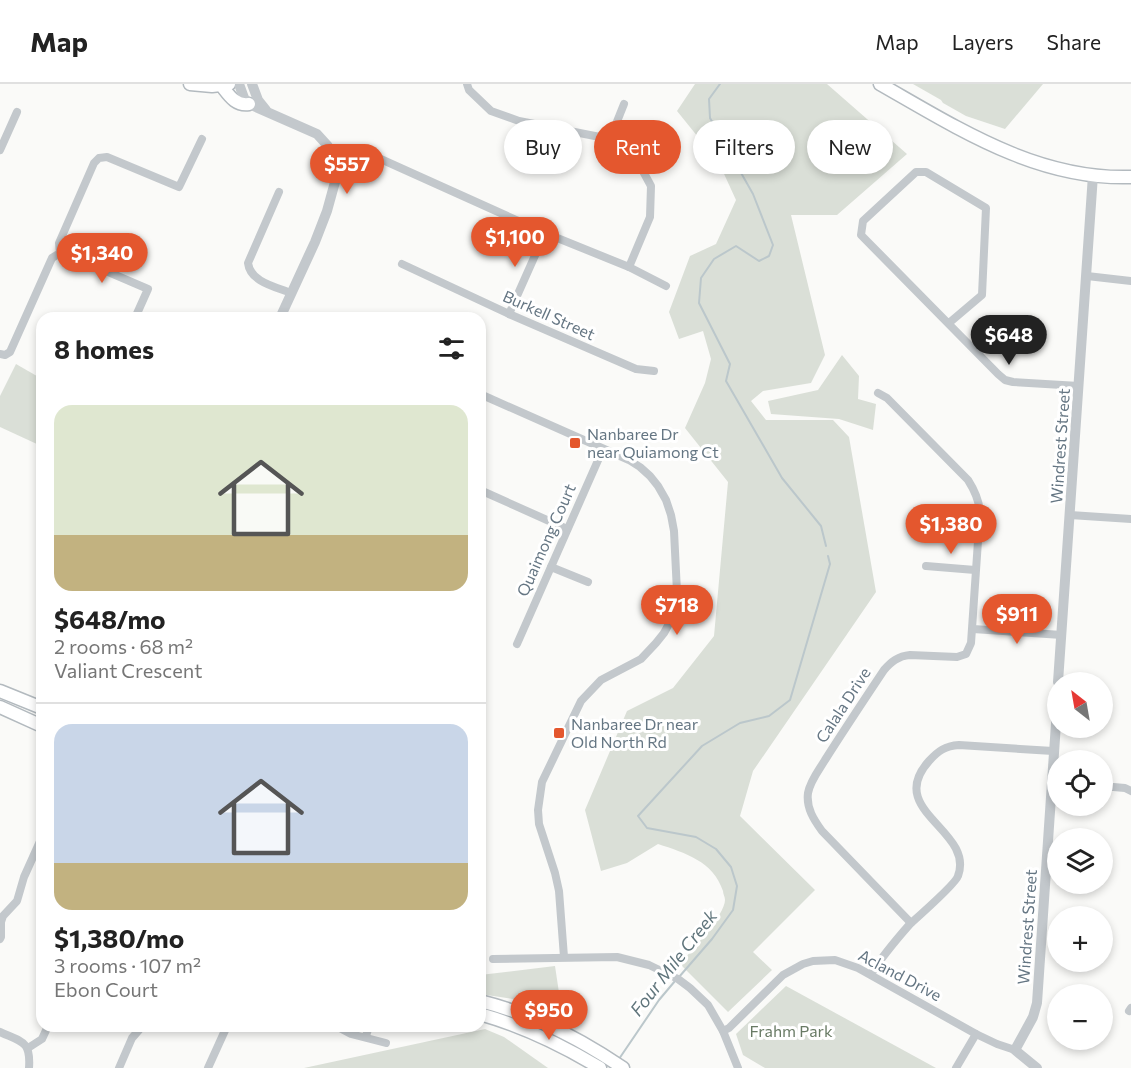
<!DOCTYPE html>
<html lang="en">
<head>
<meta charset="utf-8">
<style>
	body { margin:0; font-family:Commissioner,sans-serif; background:#f6f6f6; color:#222; height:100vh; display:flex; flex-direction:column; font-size:22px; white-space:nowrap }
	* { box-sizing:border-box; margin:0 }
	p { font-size:20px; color:#767676 }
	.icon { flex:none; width:33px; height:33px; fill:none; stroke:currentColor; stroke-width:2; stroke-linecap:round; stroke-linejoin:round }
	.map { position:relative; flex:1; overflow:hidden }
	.panel { position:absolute; left:36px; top:228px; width:450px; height:720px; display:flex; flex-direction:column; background:#fff; border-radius:18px; box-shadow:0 3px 9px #0003 }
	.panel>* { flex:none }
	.hud { position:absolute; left:504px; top:36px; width:537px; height:54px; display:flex; gap:12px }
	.needle { width:39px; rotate:329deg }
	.buttons { position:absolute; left:1047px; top:588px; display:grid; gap:12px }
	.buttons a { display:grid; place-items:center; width:66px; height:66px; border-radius:50%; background:#fff; box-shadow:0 3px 9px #0003; font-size:30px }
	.price { position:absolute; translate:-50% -51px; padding:0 14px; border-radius:21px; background:#e4572e; color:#fff; font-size:20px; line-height:39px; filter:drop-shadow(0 2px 3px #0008) }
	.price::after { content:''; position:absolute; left:50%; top:36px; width:18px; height:14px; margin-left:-9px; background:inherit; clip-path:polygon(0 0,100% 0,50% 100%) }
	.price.active { background:#222; color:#fff }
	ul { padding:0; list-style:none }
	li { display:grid; align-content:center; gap:12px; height:318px; padding:0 18px }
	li+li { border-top:2px solid #e0e0e0 }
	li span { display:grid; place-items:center; height:186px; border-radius:18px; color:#555 }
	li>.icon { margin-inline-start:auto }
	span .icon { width:108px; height:108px; fill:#fffc; stroke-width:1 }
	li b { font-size:26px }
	h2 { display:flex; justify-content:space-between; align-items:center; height:72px; padding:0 18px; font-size:26px }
	.chip { padding:0 21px; border-radius:27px; background:#fff; box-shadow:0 3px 9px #0003; font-size:21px; line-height:54px }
	.chip.active { background:#e4572e; color:#fff }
	header { display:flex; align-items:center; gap:36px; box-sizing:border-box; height:84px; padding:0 30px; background:#fff; border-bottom:2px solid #e0e0e0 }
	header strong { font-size:28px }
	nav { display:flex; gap:33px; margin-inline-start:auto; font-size:21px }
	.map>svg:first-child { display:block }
</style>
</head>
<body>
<header>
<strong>Map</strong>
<nav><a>Map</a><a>Layers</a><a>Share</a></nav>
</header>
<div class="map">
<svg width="1131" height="984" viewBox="0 0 1131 984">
	<rect width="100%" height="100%" fill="#fafaf8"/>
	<g fill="#dadfd7">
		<path d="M695,0H827L907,70L837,131H791L825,271L811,299L763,307L751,317L766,336H833L849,353L876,508L753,687L740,732L815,806L753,868L772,886L728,928L680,880C690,868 725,831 725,816C725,813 723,810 723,807C713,777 685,769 658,760L627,779L601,787L585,726L627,627L673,604L714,552L728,398L685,344L705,299L711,275L703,247L679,255L669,228L690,172L716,160L736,116L719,79L677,27Z"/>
		<path d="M913,0H1043L1005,45L966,32L943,19L941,16Z"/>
		<path d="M842,271L859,292L858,315L876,320L873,346L839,335L771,330L768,317L818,306Z"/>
		<path d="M16,280L42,295V343L39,361L0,343V312Z"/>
		<path d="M555,882L561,922L480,910V891Z"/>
		<path d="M786,902L936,984H765L743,971L736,950Z"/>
		<path d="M485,945L504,953L548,984H304Z"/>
	</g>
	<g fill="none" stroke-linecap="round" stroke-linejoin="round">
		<g stroke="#bbc7cb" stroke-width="2">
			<path d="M720,0L709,15L710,34L753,110L773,161L769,172L759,177L736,162L714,175L701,194L699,219L730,280L726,297L782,394L821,442L826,462"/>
			<path d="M679,893L712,855L733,826L737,802L731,783L716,765L696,753L647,744L638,732L702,662L740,639L769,632L790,616L830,480L828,472"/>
			<path d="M619,975L659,916L675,897"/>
		</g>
		<defs>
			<g id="secondary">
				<path d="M190,0L212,2L229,0"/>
				<path d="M880,0C959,45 1037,96 1131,93"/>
				<path d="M221,1C229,11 235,22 249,20"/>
				<path d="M0,607L42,624"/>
				<path d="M0,623L42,642"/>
				<path d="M480,917C532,930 579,954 623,984"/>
				<path d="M480,930C522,942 562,961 600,984"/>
			</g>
		</defs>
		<use href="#secondary" stroke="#b3babf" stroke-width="15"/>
		<g stroke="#c3c8cc" stroke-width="8">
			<path d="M467,0L469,6L491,27L519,37L610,55L638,78L651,102L650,133L629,183"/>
			<path d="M610,55L624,20"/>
			<path d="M0,66L17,28"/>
			<path d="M333,74C347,70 359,68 374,72L545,149L629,183L666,202"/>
			<path d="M279,108L248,179C250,198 276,203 291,209"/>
			<path d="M60,169H64L148,205L135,234"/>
			<path d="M402,180L509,230L636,285L654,287"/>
			<path d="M1087,192L1131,197"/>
			<path d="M509,230L545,149"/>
			<path d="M949,239L982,211L986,124L926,88H916L863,137L861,151L998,290L1005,296L1013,298L1079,302"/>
			<path d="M0,270L5,271L10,268L52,174L60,169L59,159L94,79L99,74L107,73L179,103L202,55"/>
			<path d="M878,309L887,314L968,396C975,407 979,416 980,428L971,559L966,570L957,573L910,571C898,572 891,578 884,586C864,616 844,646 825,676C819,686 810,697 808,709C806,724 814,736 822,747L911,839"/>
			<path d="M480,310L629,376L640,383L650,392L658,402L666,416L671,431L674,447L677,508L675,523L671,536L664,549L656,559L641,575L601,596L581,617L542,698L538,726L539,740L555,789L559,807L564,873"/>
			<path d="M480,406L567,445"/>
			<path d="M1070,431L1131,435"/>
			<path d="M926,482L975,486"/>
			<path d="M551,483L588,498"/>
			<path d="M973,545L1062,551"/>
			<path d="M517,560L603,365"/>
			<path d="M1102,702L1125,704L1131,707"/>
			<path d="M0,855L1,853V838L3,832L17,817L24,793L42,753"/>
			<path d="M493,875L617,873L649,881L678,895L690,904L708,921L723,947L738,984"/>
			<path d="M871,890C883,871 895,857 910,840C919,832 956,799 958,792C975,746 884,727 929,677C938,667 945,662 959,661L1053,667"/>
			<path d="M1129,927L1131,924"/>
			<path d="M336,942L351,950L386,959"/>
			<path d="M723,947L729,944L783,891L803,880L813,877L835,876L858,884L976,950L997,960L1015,966"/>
			<path d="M0,948C22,958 31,957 29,984"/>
			<path d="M366,952L369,942"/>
			<path d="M28,964L42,955L48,942"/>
			<path d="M119,984L132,954L139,946L140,942"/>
			<path d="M208,984L227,942"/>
			<path d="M956,984L976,950"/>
		</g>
		<g stroke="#c3c8cc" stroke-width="10">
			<path d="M239,0L244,14L249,20L317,50L327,61L331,67L335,86V98L327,127L315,158L280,234"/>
			<path d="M252,0L258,16L266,26"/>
			<path d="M1058,598L1093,91"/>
			<path d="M1037,984L1015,966L1033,933L1037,919L1058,610"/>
		</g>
		<use href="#secondary" stroke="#fff" stroke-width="12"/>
	</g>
	<g fill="#e4572e" stroke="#fff" stroke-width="2">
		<rect x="569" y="353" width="12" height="12" rx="3"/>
		<rect x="553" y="643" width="12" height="12" rx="3"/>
	</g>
	<g text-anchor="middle" stroke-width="6" stroke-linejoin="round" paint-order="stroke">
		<g font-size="16" fill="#657683" stroke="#fff">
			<text transform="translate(549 231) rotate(24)" y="6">Burkell Street</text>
			<text transform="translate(1060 362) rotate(-86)" y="6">Windrest Street</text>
			<text transform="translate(546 456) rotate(-66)" y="6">Quaimong Court</text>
			<text transform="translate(843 621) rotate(-57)" y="6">Calala Drive</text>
			<text transform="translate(1027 843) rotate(-86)" y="6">Windrest Street</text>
			<text transform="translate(900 891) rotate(28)" y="6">Acland Drive</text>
		</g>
		<g font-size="16" fill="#657683" stroke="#fff" text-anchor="start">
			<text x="587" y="356">Nanbaree Dr<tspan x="587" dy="18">near Quiamong Ct</tspan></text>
			<text x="571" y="646">Nanbaree Dr near<tspan x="571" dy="18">Old North Rd</tspan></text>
		</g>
		<g font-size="16" fill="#687a64" stroke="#fff">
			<text x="791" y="953">Frahm Park</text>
		</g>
		<g font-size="18" font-style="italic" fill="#60757c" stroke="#fff">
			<text transform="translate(674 879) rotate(-52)" y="6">Four Mile Creek</text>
		</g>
	</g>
</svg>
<div class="buttons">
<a><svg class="needle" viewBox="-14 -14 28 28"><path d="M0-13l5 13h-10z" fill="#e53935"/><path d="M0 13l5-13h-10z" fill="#767676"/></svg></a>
<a><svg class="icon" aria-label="locate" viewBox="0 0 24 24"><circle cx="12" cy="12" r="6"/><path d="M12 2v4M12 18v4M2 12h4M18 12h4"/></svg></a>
<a><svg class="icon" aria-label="layers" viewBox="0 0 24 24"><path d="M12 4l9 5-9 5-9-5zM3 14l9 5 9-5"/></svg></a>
<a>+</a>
<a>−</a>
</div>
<b class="price" style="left:347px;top:111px">$557</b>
<b class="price" style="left:515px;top:184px">$1,100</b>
<b class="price" style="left:102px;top:200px">$1,340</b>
<b class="price active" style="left:1009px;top:282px">$648</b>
<b class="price" style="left:951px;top:471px">$1,380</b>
<b class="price" style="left:677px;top:552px">$718</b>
<b class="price" style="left:1017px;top:561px">$911</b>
<b class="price" style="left:549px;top:957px">$950</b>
<div class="hud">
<a class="chip">Buy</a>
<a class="chip active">Rent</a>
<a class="chip">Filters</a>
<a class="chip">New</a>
</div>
<section class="panel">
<h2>8 homes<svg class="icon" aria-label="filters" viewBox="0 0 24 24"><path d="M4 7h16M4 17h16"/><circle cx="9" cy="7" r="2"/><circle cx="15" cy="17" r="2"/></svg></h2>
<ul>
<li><span style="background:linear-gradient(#dfe7d0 70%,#c2b280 0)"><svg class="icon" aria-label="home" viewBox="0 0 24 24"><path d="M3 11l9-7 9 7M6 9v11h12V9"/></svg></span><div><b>$648/mo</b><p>2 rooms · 68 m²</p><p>Valiant Crescent</p></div></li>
<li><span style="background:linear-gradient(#c9d6e8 75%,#c2b280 0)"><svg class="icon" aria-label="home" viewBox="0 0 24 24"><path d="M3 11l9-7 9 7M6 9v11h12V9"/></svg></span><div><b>$1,380/mo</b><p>3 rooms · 107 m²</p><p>Ebon Court</p></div></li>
</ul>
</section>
</div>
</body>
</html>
